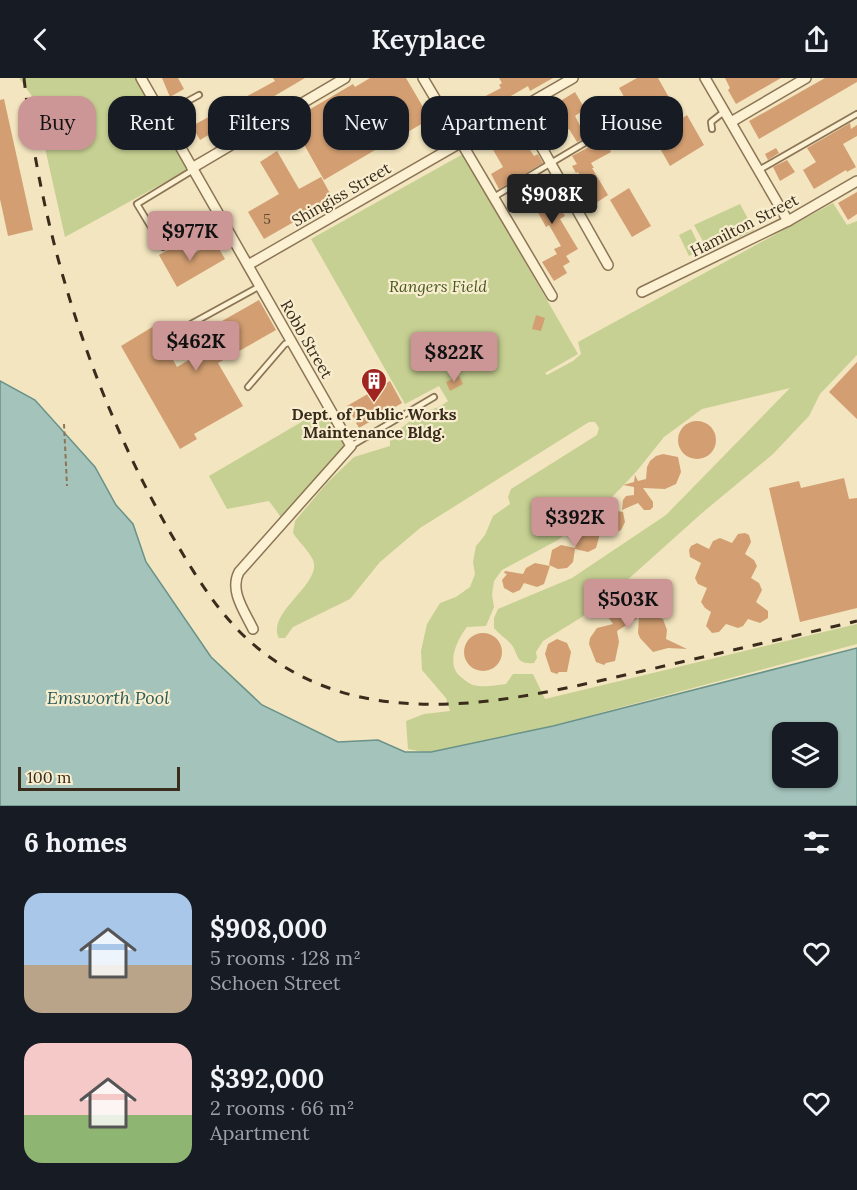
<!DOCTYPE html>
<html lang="en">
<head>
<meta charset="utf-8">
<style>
	body { margin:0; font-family:Lora,serif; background:#242831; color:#f1f3f6; height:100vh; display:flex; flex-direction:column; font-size:22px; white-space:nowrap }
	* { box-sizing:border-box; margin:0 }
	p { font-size:20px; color:#9ea1a6 }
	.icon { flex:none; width:33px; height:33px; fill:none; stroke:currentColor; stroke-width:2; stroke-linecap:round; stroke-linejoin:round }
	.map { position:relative; height:728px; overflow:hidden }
	.side { display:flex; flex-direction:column; background:#171b24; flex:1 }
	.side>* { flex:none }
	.hud { position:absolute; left:18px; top:18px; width:822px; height:54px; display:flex; gap:12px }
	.controls { position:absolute; left:772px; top:644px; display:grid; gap:12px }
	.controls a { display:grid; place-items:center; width:66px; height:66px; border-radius:12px; background:#171b24; box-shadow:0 2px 4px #0004; font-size:30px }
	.scale { position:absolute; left:18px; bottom:15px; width:162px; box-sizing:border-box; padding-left:6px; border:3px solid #3a2c1c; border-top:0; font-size:16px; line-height:21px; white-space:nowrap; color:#3a2c1c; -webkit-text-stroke:4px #f8eecf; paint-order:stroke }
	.price { position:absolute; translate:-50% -51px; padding:0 14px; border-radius:6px; background:#cd9696; color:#111; font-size:20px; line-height:39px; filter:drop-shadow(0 2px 3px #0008) }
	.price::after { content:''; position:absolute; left:50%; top:36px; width:18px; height:14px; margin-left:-9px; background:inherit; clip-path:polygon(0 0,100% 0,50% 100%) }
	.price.active { background:#222; color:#fff }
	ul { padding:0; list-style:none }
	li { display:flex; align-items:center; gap:18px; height:150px; padding:0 24px }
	li span { display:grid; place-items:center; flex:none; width:168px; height:120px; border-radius:18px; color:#555 }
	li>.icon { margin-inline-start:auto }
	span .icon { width:72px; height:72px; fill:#fffc; stroke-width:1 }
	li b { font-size:26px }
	h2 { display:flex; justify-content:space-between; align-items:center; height:72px; padding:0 24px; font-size:26px }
	.chip { padding:0 21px; border-radius:18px; background:#171b24; box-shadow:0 2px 4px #0004; font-size:21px; line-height:54px }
	.chip.active { background:#cd9696; color:#111 }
	header { display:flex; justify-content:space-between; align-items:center; height:78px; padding:0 24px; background:#171b24; font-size:27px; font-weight:600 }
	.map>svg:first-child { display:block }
</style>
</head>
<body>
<header><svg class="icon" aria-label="back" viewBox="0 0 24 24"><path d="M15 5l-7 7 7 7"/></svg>Keyplace<svg class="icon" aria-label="share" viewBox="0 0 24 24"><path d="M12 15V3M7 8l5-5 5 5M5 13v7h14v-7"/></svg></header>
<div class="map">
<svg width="857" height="728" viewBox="0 0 857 728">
	<rect width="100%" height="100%" fill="#f2e5bf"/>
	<g fill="#c6d092">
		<path d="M19,0H140L191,90L65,159L34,21Z"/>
		<path d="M463,76L578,276L545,295L547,297L573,283L581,276L578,264L833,125L847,147L857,143V277L820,316L809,338L773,376L702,435L615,513L582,539L543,563L536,574L537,580L534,585C513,587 520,574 509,564C504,559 499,556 494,550V540L498,531L572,500L666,437L790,310L702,331L664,359L636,394L595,437L556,463L502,492L494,503L492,517L494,529L486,548L467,549C457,562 445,586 461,599C465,602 469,606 473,607C484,610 495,607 506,606L513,596H533L545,621L857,546V566L461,672L434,676L408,671L406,643L424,636L450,633L446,620L422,592L421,573L427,546L440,525L456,519L470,509L475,496L473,484L476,468L485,457L493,438L510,426L508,419L511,411L597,357L599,350L595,344H589L420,450L380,484L350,521L293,549L285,560H279C265,535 323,506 313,482C309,473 299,464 293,455L295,443L327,405L354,379L390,368V360C400,351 410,342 422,336C431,331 440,330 448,323L439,308L405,326L311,161Z"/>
		<path d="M740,126L754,152L709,174L694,147Z"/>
		<path d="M691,151L701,172L689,178L679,157Z"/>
		<path d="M327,329L349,368L283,442L269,423L227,431L209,398Z"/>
	</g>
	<path fill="#a3c3bb" stroke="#699289" stroke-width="1.5" fill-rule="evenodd" d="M0,303L35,322L95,389L116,427L133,446L146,484L211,579L262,627L338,664L378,662L405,674H431L553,648L857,570V728H0ZM783,654H828V699H783Z"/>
	<g fill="#d39f72">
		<path d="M162,0H178L184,11L170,19Z"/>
		<path d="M273,0H305L200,62L192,48L275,3Z"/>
		<path d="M370,0H406L430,41L399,59L390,71L387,65L324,102L301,61L291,66L285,56L295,50L290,43L353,6L355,9Z"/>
		<path d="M499,0H553L530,13L528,8L504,22L506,26L486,37L478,22L501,10L499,7L502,5Z"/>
		<path d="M637,0H658L681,41L687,37L704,67L670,88L632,21L627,24L619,10Z"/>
		<path d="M725,0H781L736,26L728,12L730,10Z"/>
		<path d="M825,0H857V4L759,61L749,43Z"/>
		<path d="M575,14L585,31L575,38L586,59L577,64L569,51L559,58L543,30L553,25L554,27Z"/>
		<path d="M4,21L33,152L8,158L0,121V22Z"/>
		<path d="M519,45L529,62L525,64L534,78L538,76L543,85L499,111L491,96L503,89L488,63Z"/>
		<path d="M850,45L851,51L857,47V58L843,66L856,89L847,94L846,92L814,111L803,92L816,84L807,70Z"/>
		<path d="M604,61L611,74L591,85L594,90H592L608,117L596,125L578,94L576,95L572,88L577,86L572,78Z"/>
		<path d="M776,70L779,75L768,82L765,76Z"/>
		<path d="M277,73L299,111L321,99L332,119L321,125L325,132L315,137L313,133L264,161L248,134L279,116L260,84Z"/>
		<path d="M787,82L795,94L780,103L773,89Z"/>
		<path d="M541,96L565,138L560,141L578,171L566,178L570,184L563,188L567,195L554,203L542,184L557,176L554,171L561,168L549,147L546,149L523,107Z"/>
		<path d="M629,110L651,148L632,159L610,122Z"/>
		<path d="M857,114V136L848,142L838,125Z"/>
		<path d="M181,164L189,178L215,164L225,181L177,209L159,177Z"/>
		<path d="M259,222L276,252L218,285L243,328L194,356L197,361L180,371L121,268L154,248L177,289L194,279L185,264Z"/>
		<path d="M536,237L545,240L541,253L532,251Z"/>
		<path d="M857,284V341L829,314Z"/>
		<path d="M459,298L463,306L450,313L446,304Z"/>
		<path d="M390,303L402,325L359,350L347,328Z"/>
		<circle cx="697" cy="362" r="19"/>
		<path d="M663,376L678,379L681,394L676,406L665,411L643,410L653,424V429L650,432H644L638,425L622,432L623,422L626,418L634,417V409L623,407L634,404L635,397L638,403L646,401L647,389L650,383L656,378Z"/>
		<path d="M844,400L849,421L857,420V530L800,544L769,410L799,403L801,410Z"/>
		<path d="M612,432L623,434L625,444L621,452L614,456L600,451L603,436Z"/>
		<path d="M587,450L601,452L596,470L588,474L575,471L573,484L567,490L558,491L549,487L552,472L561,467L575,470V458L578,454Z"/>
		<path d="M745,455L749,457L751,464L745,476L754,482L757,488L751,500L759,505L762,512L756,524L768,533V540L760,545L748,541L743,548L738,550L726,546L719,554L712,555L706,548L711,534L705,530L701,524L707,510L698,506L695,500L701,485L690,479L689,472L691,468L697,465L709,471L713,463L720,460L732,465L738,456Z"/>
		<path d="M535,485L550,488L544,506L537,509L524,505L520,512L513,515L504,510L502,502L507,496L504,495L505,493L523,496L526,490Z"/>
		<path d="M627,512L645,539L652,537L663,541L667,552L666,561L687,571L668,570L653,574L640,560L638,555L639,539L617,553L619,564L615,583L606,585L604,587L596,584L589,566L590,560L597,550L613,546L601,529Z"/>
		<circle cx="483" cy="574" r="19"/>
		<path d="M557,561L567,565L571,574L567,594H559L557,596L551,594L545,576L548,566Z"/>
	</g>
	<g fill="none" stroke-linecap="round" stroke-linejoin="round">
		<defs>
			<g id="lane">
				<path d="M162,37L199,17"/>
				<path d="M712,51L711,44L725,33"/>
				<path d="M759,92L857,36"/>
				<path d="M494,119L593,60"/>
				<path d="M163,169L137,126L193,92"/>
				<path d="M180,252L260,208"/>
				<path d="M248,309L285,266L291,264"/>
				<path d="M351,368L434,319"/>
			</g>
			<g id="street">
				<path d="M141,0L351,368L239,494C229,513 245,534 253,551"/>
				<path d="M423,0L552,218"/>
				<path d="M705,0L788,143"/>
				<path d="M520,31L608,187"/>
				<path d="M731,44L806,0"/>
				<path d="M192,90L345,0"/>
				<path d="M248,187L573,0"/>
				<path d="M642,214L788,143L857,103"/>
			</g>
		</defs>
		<use href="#lane" stroke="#8c7556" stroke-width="8"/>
		<use href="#street" stroke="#8c7556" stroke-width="12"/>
		<path stroke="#8c7556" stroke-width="2" stroke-dasharray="4.5 3" stroke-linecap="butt" d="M64,346L67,408"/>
		<use href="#lane" stroke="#fcf1d3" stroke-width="4.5"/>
		<use href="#street" stroke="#fcf1d3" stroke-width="9"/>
		<path stroke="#3a2c1c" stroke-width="3" stroke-dasharray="10 10" stroke-linecap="butt" d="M24,0C41,158 92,318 171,456C192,492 214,529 244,558C287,599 343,621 402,625C481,632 567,610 643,593C715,576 786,560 857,543"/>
	</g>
	<defs>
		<symbol id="building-pin" viewBox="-11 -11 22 30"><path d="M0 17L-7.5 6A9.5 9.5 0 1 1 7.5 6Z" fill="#a02521" stroke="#f8eecf"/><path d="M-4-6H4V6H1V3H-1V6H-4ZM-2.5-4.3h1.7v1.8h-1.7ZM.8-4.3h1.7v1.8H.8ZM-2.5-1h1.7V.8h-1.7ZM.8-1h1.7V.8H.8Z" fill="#fff"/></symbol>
	</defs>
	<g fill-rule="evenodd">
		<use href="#building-pin" x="359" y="288" width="30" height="40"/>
	</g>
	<g text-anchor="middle" stroke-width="4.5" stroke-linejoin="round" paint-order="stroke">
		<g font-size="14" fill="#604932">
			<text x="267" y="146">5</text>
		</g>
		<g font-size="16" fill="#3a2c1c" stroke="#f8eecf">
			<text transform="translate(341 116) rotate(-30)" y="6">Shingiss Street</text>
			<text transform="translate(744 147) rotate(-27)" y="6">Hamilton Street</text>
			<text transform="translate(307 261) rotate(60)" y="6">Robb Street</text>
		</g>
		<g font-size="16" font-style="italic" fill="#485820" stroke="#f8eecf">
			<text x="438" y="214">Rangers Field</text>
		</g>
		<g font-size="16" font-weight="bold" fill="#3a2c1c" stroke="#f8eecf">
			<text x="374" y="342">Dept. of Public Works<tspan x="374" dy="18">Maintenance Bldg.</tspan></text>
		</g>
		<g font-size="18" font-style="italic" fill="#2a5b5a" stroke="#f8eecf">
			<text x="108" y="626">Emsworth Pool</text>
		</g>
	</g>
</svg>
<div class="controls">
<a><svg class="icon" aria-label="layers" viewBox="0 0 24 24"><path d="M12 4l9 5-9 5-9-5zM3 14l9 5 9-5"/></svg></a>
</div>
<div class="scale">100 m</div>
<b class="price active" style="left:552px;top:147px">$908K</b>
<b class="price" style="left:190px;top:184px">$977K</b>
<b class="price" style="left:196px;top:294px">$462K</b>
<b class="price" style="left:454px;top:305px">$822K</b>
<b class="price" style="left:575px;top:470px">$392K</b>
<b class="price" style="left:628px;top:552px">$503K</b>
<div class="hud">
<a class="chip active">Buy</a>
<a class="chip">Rent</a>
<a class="chip">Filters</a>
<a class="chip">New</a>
<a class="chip">Apartment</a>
<a class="chip">House</a>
</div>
</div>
<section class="side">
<h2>6 homes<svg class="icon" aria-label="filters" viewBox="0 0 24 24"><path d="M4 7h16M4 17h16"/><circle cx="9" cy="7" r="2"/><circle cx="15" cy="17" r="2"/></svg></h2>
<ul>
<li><span style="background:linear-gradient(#a9c7e8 60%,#b9a48a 0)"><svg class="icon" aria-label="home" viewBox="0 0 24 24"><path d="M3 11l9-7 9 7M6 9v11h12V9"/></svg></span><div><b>$908,000</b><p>5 rooms · 128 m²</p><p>Schoen Street</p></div><svg class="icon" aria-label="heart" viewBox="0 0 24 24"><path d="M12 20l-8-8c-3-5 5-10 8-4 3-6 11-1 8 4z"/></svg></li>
<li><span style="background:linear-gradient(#f6c9c9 60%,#8fb573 0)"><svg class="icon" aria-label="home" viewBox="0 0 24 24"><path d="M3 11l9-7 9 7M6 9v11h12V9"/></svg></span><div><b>$392,000</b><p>2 rooms · 66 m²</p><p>Apartment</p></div><svg class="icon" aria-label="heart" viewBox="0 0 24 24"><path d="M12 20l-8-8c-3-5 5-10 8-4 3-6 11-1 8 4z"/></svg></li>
</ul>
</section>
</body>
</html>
